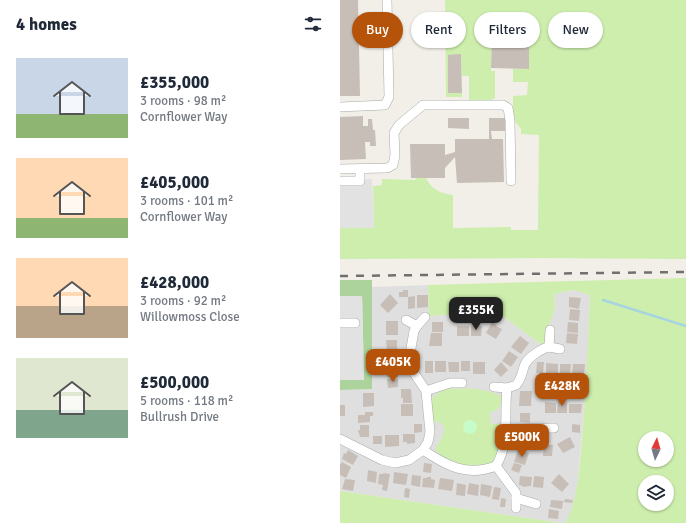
<!DOCTYPE html>
<html lang="en">
<head>
<meta charset="utf-8">
<style>
	body { margin:0; font-family:Signika,sans-serif; background:#f6f6f7; color:#1f2937; height:100vh; display:flex; flex-direction:column; font-size:15px; white-space:nowrap }
	* { box-sizing:border-box; margin:0 }
	p { font-size:13px; color:#747a83 }
	.icon { flex:none; width:22px; height:22px; fill:none; stroke:currentColor; stroke-width:2; stroke-linecap:round; stroke-linejoin:round }
	.map { position:relative; flex:1; overflow:hidden }
	.details { display:flex; flex-direction:column; background:#fff; width:340px }
	.details>* { flex:none }
	.top-card { position:absolute; left:12px; top:12px; width:274px; height:36px; display:flex; gap:8px }
	.needle { width:26px; rotate:5deg }
	.buttons { position:absolute; left:298px; top:431px; display:grid; gap:8px }
	.buttons a { display:grid; place-items:center; width:36px; height:36px; border-radius:50%; background:#fff; box-shadow:0 1px 3px #0004; font-size:20px }
	.price { position:absolute; translate:-50% -34px; padding:0 9px; border-radius:8px; background:#b45309; color:#fff; font-size:13px; line-height:26px; filter:drop-shadow(0 1px 2px #0008) }
	.price::after { content:''; position:absolute; left:50%; top:24px; width:12px; height:9px; margin-left:-6px; background:inherit; clip-path:polygon(0 0,100% 0,50% 100%) }
	.price.selected { background:#222; color:#fff }
	ul { padding:0; list-style:none }
	li { display:flex; align-items:center; gap:12px; height:100px; padding:0 16px }
	li span { display:grid; place-items:center; flex:none; width:112px; height:80px; border-radius:0px; color:#555 }
	li>.icon { margin-inline-start:auto }
	span .icon { width:48px; height:48px; fill:#fffc; stroke-width:1 }
	li b { font-size:17px }
	h2 { display:flex; justify-content:space-between; align-items:center; height:48px; padding:0 16px; font-size:17px }
	.chip { padding:0 14px; border-radius:18px; background:#fff; box-shadow:0 1px 3px #0004; font-size:14px; line-height:36px }
	.chip.selected { background:#b45309; color:#fff }
	main { display:flex; flex:1; min-height:0 }
	.map>svg:first-child { display:block }
</style>
</head>
<body>
<main>
<section class="details">
<h2>4 homes<svg class="icon" aria-label="filters" viewBox="0 0 24 24"><path d="M4 7h16M4 17h16"/><circle cx="9" cy="7" r="2"/><circle cx="15" cy="17" r="2"/></svg></h2>
<ul>
<li><span style="background:linear-gradient(#c9d6e8 70%,#8fb573 0)"><svg class="icon" aria-label="home" viewBox="0 0 24 24"><path d="M3 11l9-7 9 7M6 9v11h12V9"/></svg></span><div><b>£355,000</b><p>3 rooms · 98 m²</p><p>Cornflower Way</p></div></li>
<li><span style="background:linear-gradient(#ffd9b3 75%,#8fb573 0)"><svg class="icon" aria-label="home" viewBox="0 0 24 24"><path d="M3 11l9-7 9 7M6 9v11h12V9"/></svg></span><div><b>£405,000</b><p>3 rooms · 101 m²</p><p>Cornflower Way</p></div></li>
<li><span style="background:linear-gradient(#ffd9b3 60%,#b9a48a 0)"><svg class="icon" aria-label="home" viewBox="0 0 24 24"><path d="M3 11l9-7 9 7M6 9v11h12V9"/></svg></span><div><b>£428,000</b><p>3 rooms · 92 m²</p><p>Willowmoss Close</p></div></li>
<li><span style="background:linear-gradient(#dfe7d0 65%,#7fa58c 0)"><svg class="icon" aria-label="home" viewBox="0 0 24 24"><path d="M3 11l9-7 9 7M6 9v11h12V9"/></svg></span><div><b>£500,000</b><p>5 rooms · 118 m²</p><p>Bullrush Drive</p></div></li>
</ul>
</section>
<div class="map">
<svg width="346" height="523" viewBox="0 0 346 523">
	<rect width="100%" height="100%" fill="#f2efe8"/>
	<path fill="#e0dfdf" d="M88,285L89,316L157,312L202,345L215,307L214,294L234,290L250,295L247,376L237,491L232,511L226,522L221,523L0,491V390L32,389V287Z"/>
	<g fill="#cdeeac" fill-rule="evenodd">
		<path d="M105,0H346V259L199,258L0,259V228H34L33,186L42,185V179L75,180L76,178H86C92,190 100,193 113,195V228L171,227V230H198L199,135L181,134V129L173,119V96L187,95L188,82H173V69H188L189,40H152L151,71H155V98L149,101L129,102V76H122L121,55H108L109,93H122V97H106Z"/>
		<path d="M346,278V523H0V491L221,523L226,522C239,496 239,468 242,439C246,391 248,343 250,295L234,290L214,294L215,307L213,315L207,329L206,338L202,345L157,312L89,316L88,285ZM305,438H327V460H305ZM305,482H327V504H305Z"/>
		<path d="M107,389C126,388 144,388 161,396L163,402L156,411L150,412L151,424H162C161,431 162,449 159,455C147,479 109,463 95,450C99,441 112,427 97,421L93,425C90,405 86,397 107,389Z"/>
	</g>
	<path fill="#acd39b" d="M0,280H32V389L0,390V380L24,379L22,296H0Z"/>
	<circle fill="#c5fcc9" cx="130" cy="427" r="7"/>
	<g fill="#e2e2e2">
		<path d="M32,179L34,228H0V180Z"/>
		<path d="M0,296H22L24,380H0Z"/>
	</g>
	<g fill="none" stroke-linecap="round" stroke-linejoin="round">
		<path stroke="#a7d4e1" stroke-width="2.5" d="M263,300L346,326"/>
	</g>
	<g fill="#c7beb7">
		<path d="M0,0H18L20,96H0Z"/>
		<path d="M152,40H189V69L151,68Z"/>
		<path d="M121,54L122,93H108V55Z"/>
		<path d="M23,116V126H28V119H32L33,130H35L36,146H30V142H25L26,159L0,160V117Z"/>
		<path d="M108,118H129V129L108,128Z"/>
		<path d="M149,118H165V131H151L152,139H163L164,182L117,183L115,157L105,168V178H71L70,144H105V155L115,152V139H149Z"/>
		<path d="M63,290H68V297L75,296V308L68,309V297H59V292H63Z"/>
		<path d="M50,294L58,303L48,313L40,305Z"/>
		<path d="M77,295H88V307L77,308Z"/>
		<path d="M229,297L241,298L239,309L229,307Z"/>
		<path d="M230,309L240,310L239,321L229,320Z"/>
		<rect x="46" y="321" width="12" height="14"/>
		<rect x="92" y="322" width="11" height="10"/>
		<path d="M152,322L157,325L156,326L162,329L156,339L146,333Z"/>
		<path d="M228,322L238,323V333L227,332Z"/>
		<rect x="117" y="326" width="12" height="10"/>
		<path d="M131,326H142L141,336H131Z"/>
		<path d="M91,333H102V346H89Z"/>
		<path d="M227,333L238,334L237,344L226,343Z"/>
		<path d="M180,336L189,343L181,354L171,347Z"/>
		<path d="M46,340H57V351H47Z"/>
		<path d="M169,351L178,357L171,367L162,361Z"/>
		<path d="M57,352L58,363H47L46,353Z"/>
		<rect x="85" y="361" width="8" height="12"/>
		<rect x="95" y="361" width="11" height="11"/>
		<rect x="121" y="361" width="9" height="10"/>
		<path d="M108,362H119V372H109Z"/>
		<rect x="133" y="362" width="12" height="12"/>
		<path d="M161,362L168,370L161,377L154,370Z"/>
		<path d="M197,362H204L203,374L196,373Z"/>
		<path d="M206,363L218,364V375L206,374Z"/>
		<path d="M220,364H231L230,374H220Z"/>
		<path d="M233,364H245L244,375L232,374Z"/>
		<rect x="47" y="365" width="11" height="12"/>
		<path d="M47,379H58V387L48,388Z"/>
		<path d="M195,385H204L203,393H195Z"/>
		<path d="M61,389H71L72,403H63V398H61Z"/>
		<path d="M180,391H192L191,406H179Z"/>
		<path d="M23,393H34V406L23,407Z"/>
		<path d="M218,401L227,402V413H217Z"/>
		<path d="M205,402L216,403V413H205Z"/>
		<rect x="61" y="404" width="12" height="12"/>
		<path d="M229,404H242L241,413H229Z"/>
		<rect x="0" y="405" width="5" height="11"/>
		<path d="M25,412H33V416H30V422L18,423V415H25Z"/>
		<path d="M180,413H190V423L180,422Z"/>
		<path d="M74,424H82V432L74,433Z"/>
		<path d="M232,424L240,425V433L232,432Z"/>
		<path d="M20,425H29V437H20L18,430H20Z"/>
		<path d="M63,434H75V443L67,444V442H63Z"/>
		<path d="M45,435H59V446L45,447Z"/>
		<rect x="33" y="436" width="9" height="8"/>
		<path d="M180,437L191,441L188,450L179,447L180,445L178,444Z"/>
		<path d="M230,437L235,447L223,453L217,444Z"/>
		<path d="M204,445H213L212,456H203Z"/>
		<path d="M8,450L18,456L13,465L2,459L4,453L6,454Z"/>
		<path d="M178,450L189,453L185,465L174,462Z"/>
		<path d="M2,462L11,467L6,478L0,475V465Z"/>
		<path d="M84,463L92,464L91,473L83,472Z"/>
		<path d="M174,463L182,465L179,473L171,470Z"/>
		<path d="M28,470L37,472L36,483L27,481Z"/>
		<path d="M54,472L68,474L66,485L53,483Z"/>
		<path d="M43,473L50,474L47,491L42,490L43,485L38,484L39,474H43Z"/>
		<path d="M219,474L229,484L222,492L211,483Z"/>
		<path d="M72,475L81,476L80,487L71,485Z"/>
		<path d="M180,476L192,477L191,486L182,487L183,486L179,485Z"/>
		<path d="M194,476L204,477L203,488L193,487Z"/>
		<path d="M87,477H91V479L95,480L94,488L82,487L83,478H87Z"/>
		<path d="M100,478L114,480L112,491L98,489Z"/>
		<path d="M5,479L15,480L13,491L2,489Z"/>
		<path d="M117,483L126,485L125,496L116,495Z"/>
		<path d="M129,483L139,485L138,496L127,494Z"/>
		<path d="M141,484L152,486L150,497L140,495Z"/>
		<path d="M154,487L161,488L159,500L152,499Z"/>
		<path d="M65,488L70,489L69,498L64,497Z"/>
		<path d="M161,498L166,499L165,507H160Z"/>
		<path d="M225,499L233,500L232,503L224,502Z"/>
		<path d="M211,500L223,501L222,509L210,507Z"/>
		<path d="M209,509L219,511L218,519L208,518Z"/>
	</g>
	<g fill="none" stroke-linecap="round" stroke-linejoin="round">
		<defs>
			<g id="minor">
				<path d="M0,107L45,105L49,97L47,0"/>
				<path d="M0,169L47,168L53,165L55,155L54,133L59,125L83,105H163L168,108L170,120L171,181"/>
				<path d="M0,181H20V169"/>
				<path d="M66,320L77,326"/>
				<path d="M0,323H15"/>
				<path d="M209,347L220,349"/>
				<path d="M154,387L167,388"/>
				<path d="M86,391L110,383H122"/>
				<path d="M165,429L214,428"/>
				<path d="M0,439L42,460L55,463L69,460L83,450L88,442L90,432L86,391L74,373L71,361V348L74,331L77,326L85,317"/>
				<path d="M83,450C107,466 127,477 156,466C170,443 164,414 167,388C170,387 174,386 176,385C182,379 182,371 185,364C189,357 202,348 209,347L210,330"/>
				<path d="M156,466L176,493V498"/>
				<path d="M176,508V498L196,504"/>
			</g>
		</defs>
		<use href="#minor" stroke="#a9a9a9" stroke-width="10"/>
		<use href="#minor" stroke="#fff" stroke-width="9"/>
		<path stroke="#707070" stroke-width="2.5" stroke-dasharray="8 8" stroke-linecap="butt" d="M0,276L346,272"/>
	</g>
</svg>
<div class="buttons">
<a><svg class="needle" viewBox="-14 -14 28 28"><path d="M0-13l5 13h-10z" fill="#e53935"/><path d="M0 13l5-13h-10z" fill="#747a83"/></svg></a>
<a><svg class="icon" aria-label="layers" viewBox="0 0 24 24"><path d="M12 4l9 5-9 5-9-5zM3 14l9 5 9-5"/></svg></a>
</div>
<b class="price selected" style="left:136px;top:331px">£355K</b>
<b class="price" style="left:53px;top:383px">£405K</b>
<b class="price" style="left:222px;top:407px">£428K</b>
<b class="price" style="left:182px;top:458px">£500K</b>
<div class="top-card">
<a class="chip selected">Buy</a>
<a class="chip">Rent</a>
<a class="chip">Filters</a>
<a class="chip">New</a>
</div>
</div>
</main>
</body>
</html>
